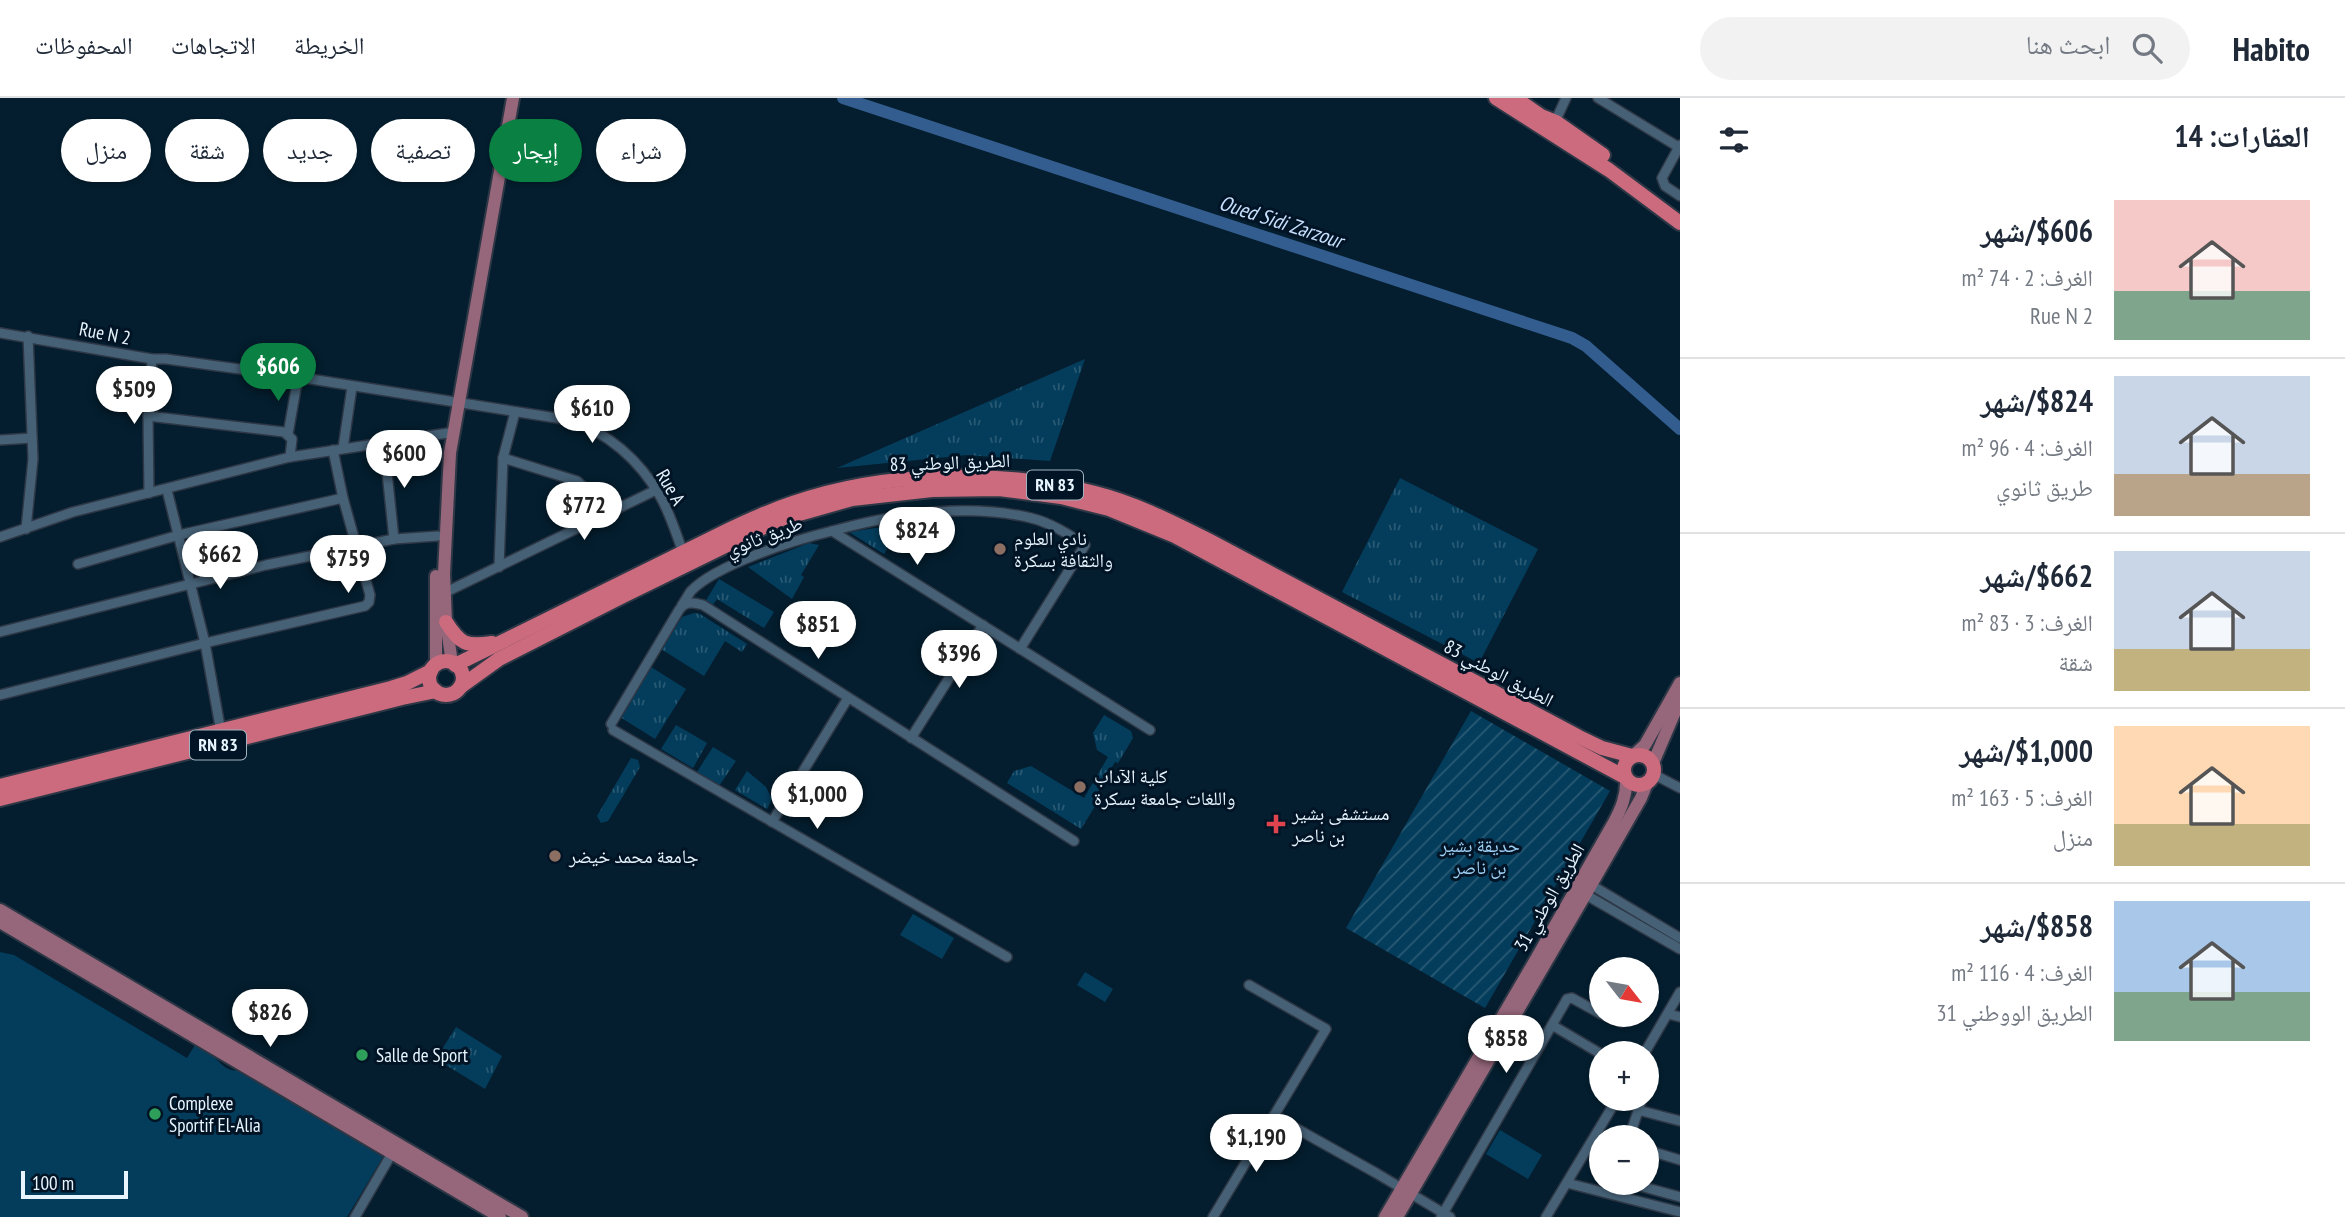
<!DOCTYPE html>
<html lang="ar">
<head>
<meta charset="utf-8">
<style>
	body { margin:0; font-family:"PT Sans Narrow","Noto Naskh Arabic",sans-serif; background:#f2f2f3; color:#1f2937; direction:rtl; height:100vh; display:flex; flex-direction:column; font-size:26px; white-space:nowrap }
	* { box-sizing:border-box; margin:0 }
	p { font-size:23px; color:#747a83 }
	.icon { flex:none; width:38px; height:38px; fill:none; stroke:currentColor; stroke-width:2; stroke-linecap:round; stroke-linejoin:round }
	.map { position:relative; flex:1; overflow:hidden; direction:ltr }
	.sheet { display:flex; flex-direction:column; background:#fff; width:665px }
	.sheet>* { flex:none }
	.guide { position:absolute; left:21px; top:21px; width:665px; height:63px; direction:rtl; display:flex; gap:14px }
	.needle { width:46px; rotate:121deg }
	.tools { position:absolute; left:1589px; top:859px; display:grid; gap:14px }
	.tools a { display:grid; place-items:center; width:70px; height:70px; border-radius:50%; background:#fff; box-shadow:0 2px 5px #0004; font-size:35px }
	.scale { position:absolute; left:21px; bottom:18px; width:107px; box-sizing:border-box; padding-left:7px; border:4px solid #e8f5ff; border-top:0; font-size:19px; line-height:24px; white-space:nowrap; color:#e8f5ff; -webkit-text-stroke:5px #001425; paint-order:stroke }
	.price { position:absolute; translate:-50% -60px; padding:0 16px; border-radius:24px; background:#fff; color:#222; font-size:23px; line-height:46px; filter:drop-shadow(0 2px 4px #0008) }
	.price::after { content:''; position:absolute; left:50%; top:42px; width:21px; height:16px; margin-left:-10px; background:inherit; clip-path:polygon(0 0,100% 0,50% 100%) }
	.price.current { background:#0b8043; color:#fff }
	ul { padding:0; list-style:none }
	li { display:flex; align-items:center; gap:21px; height:175px; padding:0 35px }
	li+li { border-top:2px solid #e0e1e3 }
	li span { display:grid; place-items:center; flex:none; width:196px; height:140px; border-radius:0px; color:#555 }
	li>.icon { margin-inline-start:auto }
	span .icon { width:84px; height:84px; fill:#fffc; stroke-width:1 }
	li b { font-size:30px }
	h2 { display:flex; justify-content:space-between; align-items:center; height:84px; padding:0 35px; font-size:30px }
	.chip { padding:0 24px; border-radius:32px; background:#fff; box-shadow:0 2px 5px #0004; font-size:24px; line-height:63px }
	.chip.current { background:#0b8043; color:#fff }
	header { display:flex; align-items:center; gap:42px; box-sizing:border-box; height:98px; padding:0 35px; background:#fff; border-bottom:2px solid #e0e1e3 }
	header strong { font-size:33px }
	nav { display:flex; gap:38px; margin-inline-start:auto; font-size:24px }
	.search { width:490px; height:63px; background:#f2f2f3; display:flex; align-items:center; gap:18px; box-sizing:border-box; padding:0 24px; border-radius:38px; color:#747a83; font-size:26px }
	main { display:flex; flex:1; min-height:0 }
	.map>svg:first-child { display:block }
</style>
</head>
<body>
<header>
<strong>Habito</strong>
<div class="search"><svg class="icon" aria-label="search" viewBox="0 0 24 24"><circle cx="10" cy="10" r="6"/><path d="M15 15l6 6"/></svg>ابحث هنا</div>
<nav><a>الخريطة</a><a>الاتجاهات</a><a>المحفوظات</a></nav>
</header>
<main>
<section class="sheet">
<h2>العقارات: 14<svg class="icon" aria-label="filters" viewBox="0 0 24 24"><path d="M4 7h16M4 17h16"/><circle cx="9" cy="7" r="2"/><circle cx="15" cy="17" r="2"/></svg></h2>
<ul>
<li><span style="background:linear-gradient(#f6c9c9 65%,#7fa58c 0)"><svg class="icon" aria-label="home" viewBox="0 0 24 24"><path d="M3 11l9-7 9 7M6 9v11h12V9"/></svg></span><div><b>$606/شهر</b><p>الغرف: 2 · 74 m²</p><p>Rue N 2</p></div></li>
<li><span style="background:linear-gradient(#c9d6e8 70%,#b9a48a 0)"><svg class="icon" aria-label="home" viewBox="0 0 24 24"><path d="M3 11l9-7 9 7M6 9v11h12V9"/></svg></span><div><b>$824/شهر</b><p>الغرف: 4 · 96 m²</p><p>طريق ثانوي</p></div></li>
<li><span style="background:linear-gradient(#c9d6e8 70%,#c2b280 0)"><svg class="icon" aria-label="home" viewBox="0 0 24 24"><path d="M3 11l9-7 9 7M6 9v11h12V9"/></svg></span><div><b>$662/شهر</b><p>الغرف: 3 · 83 m²</p><p>شقة</p></div></li>
<li><span style="background:linear-gradient(#ffd9b3 70%,#c2b280 0)"><svg class="icon" aria-label="home" viewBox="0 0 24 24"><path d="M3 11l9-7 9 7M6 9v11h12V9"/></svg></span><div><b>$1,000/شهر</b><p>الغرف: 5 · 163 m²</p><p>منزل</p></div></li>
<li><span style="background:linear-gradient(#a9c7e8 65%,#7fa58c 0)"><svg class="icon" aria-label="home" viewBox="0 0 24 24"><path d="M3 11l9-7 9 7M6 9v11h12V9"/></svg></span><div><b>$858/شهر</b><p>الغرف: 4 · 116 m²</p><p>الطريق الووطني 31</p></div></li>
</ul>
</section>
<div class="map">
<svg width="1680" height="1119" viewBox="0 0 1680 1119">
	<defs>
		<pattern id="grass-tufts" width="24" height="20" patternUnits="userSpaceOnUse" patternTransform="scale(1.75)"><rect width="24" height="20" fill="#043d5c"/><path d="M3 7l-1-3M5 7V3M7 7l1-3M15 17l-1-3M17 17v-4M19 17l1-3" fill="none" stroke="#295a74"/></pattern>
		<pattern id="garden-furrows" width="10" height="10" patternUnits="userSpaceOnUse" patternTransform="scale(1.75)"><rect width="10" height="10" fill="#043d5c"/><path d="M-1 1l2-2M0 10L10 0M9 11l2-2" fill="none" stroke="#295a74"/></pattern>
	</defs>
	<rect width="100%" height="100%" fill="#041e2f"/>
	<g fill="url(#grass-tufts)">
		<path d="M1085,261L1050,363L967,357L837,370Z"/>
		<path d="M1400,380L1538,451L1479,565L1342,494Z"/>
		<path d="M903,426L884,456L849,434Z"/>
		<path d="M809,445L819,447L801,477L804,479L792,501L748,469Z"/>
		<path d="M719,481L774,514L764,530L717,501L712,508L705,504Z"/>
		<path d="M694,515L700,516L747,546L742,554L725,543L704,578L661,551L682,519Z"/>
		<path d="M651,569L686,591L655,641L620,619Z"/>
		<path d="M1104,617L1131,633L1133,640L1118,665L1115,664L1093,702L1097,705L1081,731L1007,685L1014,673L1031,668L1084,700L1108,659L1097,652L1093,635Z"/>
		<path d="M676,627L707,645L693,670L661,651Z"/>
		<path d="M713,649L736,663L719,688L697,674Z"/>
		<path d="M631,660L638,662L640,669L608,723L601,725L597,718Z"/>
		<path d="M747,673L766,689L772,701L767,711L735,692Z"/>
		<path d="M456,929L502,958L485,991L436,961Z"/>
	</g>
	<path fill="url(#garden-furrows)" d="M1471,613L1610,693L1485,910L1346,830Z"/>
	<g fill="#043d5c">
		<path d="M913,816L954,840L942,861L900,837Z"/>
		<path d="M0,854L14,857L187,960L195,947C200,950 207,953 212,957C220,964 225,973 238,973L383,1059L347,1119H0Z"/>
		<path d="M1085,874L1113,891L1105,904L1077,887Z"/>
		<path d="M1500,1032L1542,1057L1528,1081L1486,1056Z"/>
	</g>
	<g fill="none" stroke-linecap="round" stroke-linejoin="round">
		<path stroke="#335d8e" stroke-width="12" d="M843,0L1572,240L1586,248L1680,331"/>
		<defs>
			<g id="minor">
				<path d="M1598,0L1680,50"/>
				<path d="M1554,26L1566,0"/>
				<path d="M1680,47L1662,80L1665,88L1680,98"/>
				<path d="M0,235L152,261H166L298,279L569,322C608,334 640,363 660,398C670,415 676,436 683,454"/>
				<path d="M148,318L284,334L292,341L290,359"/>
				<path d="M288,336L298,279"/>
				<path d="M0,342L32,340"/>
				<path d="M384,346L394,441"/>
				<path d="M343,350L352,289"/>
				<path d="M503,360L577,383L590,395L606,417"/>
				<path d="M167,392L205,545L221,634"/>
				<path d="M149,395L148,318L152,261"/>
				<path d="M26,431L33,361L28,238"/>
				<path d="M832,433C894,416 968,405 1031,420C1051,425 1068,436 1085,447L1020,551"/>
				<path d="M0,439L73,414L290,359L448,335"/>
				<path d="M78,466L179,437L343,400"/>
				<path d="M499,469L503,360L515,314"/>
				<path d="M444,495L656,392"/>
				<path d="M682,507C685,503 688,497 691,493C717,466 795,442 832,433L1150,632"/>
				<path d="M0,534L266,467L394,441L438,438"/>
				<path d="M0,597L205,545L365,508L369,504L370,497L343,400L333,352"/>
				<path d="M611,626L679,512C685,503 693,504 703,507L1074,743"/>
				<path d="M613,632L1007,859"/>
				<path d="M911,640L983,527"/>
				<path d="M1653,676L1680,690"/>
				<path d="M772,724L848,600"/>
				<path d="M1588,785L1680,840"/>
				<path d="M1581,794L1680,851"/>
				<path d="M1632,872H1634"/>
				<path d="M1647,880V881"/>
				<path d="M1668,916L1680,919"/>
				<path d="M1604,917L1621,924L1626,917"/>
				<path d="M1552,927L1601,956"/>
				<path d="M1644,956L1680,894"/>
				<path d="M1638,1012L1680,1023"/>
				<path d="M1274,1018L1376,1075L1450,1119"/>
				<path d="M1629,1040L1642,1001"/>
				<path d="M1647,1052L1680,1062"/>
				<path d="M1567,1085L1680,1114"/>
				<path d="M1629,1085L1680,1099"/>
				<path d="M355,1119L395,1050"/>
				<path d="M1213,1119L1326,931L1249,887"/>
				<path d="M1441,1119L1567,901L1572,900L1601,916"/>
				<path d="M1546,1119L1617,1001"/>
			</g>
			<g id="major">
				<path d="M436,478V567"/>
				<path d="M452,565L446,524L444,476L450,355L513,0"/>
				<path d="M1634,657L1645,647L1680,585"/>
				<path d="M1653,665L1680,602"/>
				<path d="M0,812L522,1119"/>
				<path d="M0,824L500,1119"/>
				<path d="M1385,1119L1532,868L1613,726C1621,711 1627,698 1626,681"/>
				<path d="M1397,1119L1591,787L1641,700L1647,685"/>
			</g>
			<g id="highway">
				<path d="M1496,0L1609,72L1680,125"/>
				<path d="M1515,0L1541,18L1556,24L1603,57"/>
				<path d="M446,524C460,546 466,549 492,545"/>
				<circle cx="446" cy="580" r="17"/>
				<path d="M455,567L714,439C740,426 766,414 793,405C885,373 1001,371 1095,395C1135,405 1172,424 1208,442L1579,639L1602,650L1632,658"/>
				<path d="M460,589L499,561L623,498L778,422L852,401L932,392L999,391L1061,399L1109,411L1175,438L1625,679"/>
				<circle cx="1639" cy="672" r="15"/>
				<path d="M0,688L391,590L407,585L431,573"/>
				<path d="M0,701L402,600L436,593"/>
			</g>
		</defs>
		<use href="#minor" stroke="#2e3745" stroke-width="12"/>
		<use href="#major" stroke="#2e3745" stroke-width="16"/>
		<use href="#highway" stroke="#2e3745" stroke-width="18"/>
		<use href="#minor" stroke="#466176" stroke-width="9"/>
		<use href="#major" stroke="#96677b" stroke-width="12"/>
		<use href="#highway" stroke="#cc6b7e" stroke-width="14"/>
	</g>
	<g fill="#8d6e63" stroke="#001425" stroke-width="2.5">
		<circle cx="1000" cy="451" r="7"/>
		<circle cx="1080" cy="689" r="7"/>
		<circle cx="555" cy="758" r="7"/>
	</g>
	<path fill="#e0444e" stroke="#001425" stroke-width="2.5" d="M1272.5 715.5h7v7h7v7h-7v7h-7v-7h-7v-7h7z"/>
	<g fill="#2e9e5b" stroke="#001425" stroke-width="2.5">
		<circle cx="362" cy="957" r="7"/>
		<circle cx="155" cy="1016" r="7"/>
	</g>
	<g text-anchor="middle" stroke-width="6" stroke-linejoin="round" paint-order="stroke">
		<g fill="#001425" stroke="#a2b2be" stroke-width="2">
			<rect x="1027" y="372.5" width="56" height="29" rx="5"/>
			<rect x="190" y="632.5" width="56" height="29" rx="5"/>
		</g>
		<g font-size="18" font-weight="bold" fill="#e8f5ff">
			<text x="1055" y="393">RN 83</text>
			<text x="218" y="653">RN 83</text>
		</g>
		<g font-size="19" fill="#e8f5ff" stroke="#001425">
			<text transform="translate(105 235) rotate(11)" y="7">Rue N 2</text>
			<text transform="translate(950 364) rotate(-2)" y="7">الطريق الوطني 83</text>
			<text transform="translate(671 389) rotate(60)" y="7">Rue A</text>
			<text transform="translate(764 438) rotate(-21)" y="7">طريق ثانوي</text>
			<text transform="translate(1499 575) rotate(28)" y="7">الطريق الوطني 83</text>
			<text transform="translate(1549 799) rotate(-60)" y="7">الطريق الوطني 31</text>
		</g>
		<g font-size="19" fill="#e8f5ff" stroke="#001425" text-anchor="start">
			<text x="1014" y="447">نادي العلوم<tspan x="1014" dy="22">والثقافة بسكرة</tspan></text>
			<text x="1094" y="685">كلية الآداب<tspan x="1094" dy="22">واللغات جامعة بسكرة</tspan></text>
			<text x="1292" y="722">مستشفى بشير<tspan x="1292" dy="22">بن ناصر</tspan></text>
			<text x="569" y="765">جامعة محمد خيضر</text>
			<text x="376" y="964">Salle de Sport</text>
			<text x="169" y="1012">Complexe<tspan x="169" dy="22">Sportif El-Alia</tspan></text>
		</g>
		<g font-size="19" fill="#9fd1f6" stroke="#001425">
			<text x="1480" y="754">حديقة بشير<tspan x="1480" dy="22">بن ناصر</tspan></text>
		</g>
		<g font-size="21" font-style="italic" fill="#c8e1ff" stroke="#001425">
			<text transform="translate(1281 124) rotate(18)" y="7">Oued Sidi Zarzour</text>
		</g>
	</g>
</svg>
<div class="tools">
<a><svg class="needle" viewBox="-14 -14 28 28"><path d="M0-13l5 13h-10z" fill="#e53935"/><path d="M0 13l5-13h-10z" fill="#747a83"/></svg></a>
<a>+</a>
<a>−</a>
</div>
<div class="scale">100 m</div>
<b class="price current" style="left:278px;top:305px">$606</b>
<b class="price" style="left:134px;top:328px">$509</b>
<b class="price" style="left:592px;top:347px">$610</b>
<b class="price" style="left:404px;top:392px">$600</b>
<b class="price" style="left:584px;top:444px">$772</b>
<b class="price" style="left:917px;top:469px">$824</b>
<b class="price" style="left:220px;top:493px">$662</b>
<b class="price" style="left:348px;top:497px">$759</b>
<b class="price" style="left:818px;top:563px">$851</b>
<b class="price" style="left:959px;top:592px">$396</b>
<b class="price" style="left:817px;top:733px">$1,000</b>
<b class="price" style="left:270px;top:951px">$826</b>
<b class="price" style="left:1506px;top:977px">$858</b>
<b class="price" style="left:1256px;top:1076px">$1,190</b>
<div class="guide">
<a class="chip">شراء</a>
<a class="chip current">إيجار</a>
<a class="chip">تصفية</a>
<a class="chip">جديد</a>
<a class="chip">شقة</a>
<a class="chip">منزل</a>
</div>
</div>
</main>
</body>
</html>
